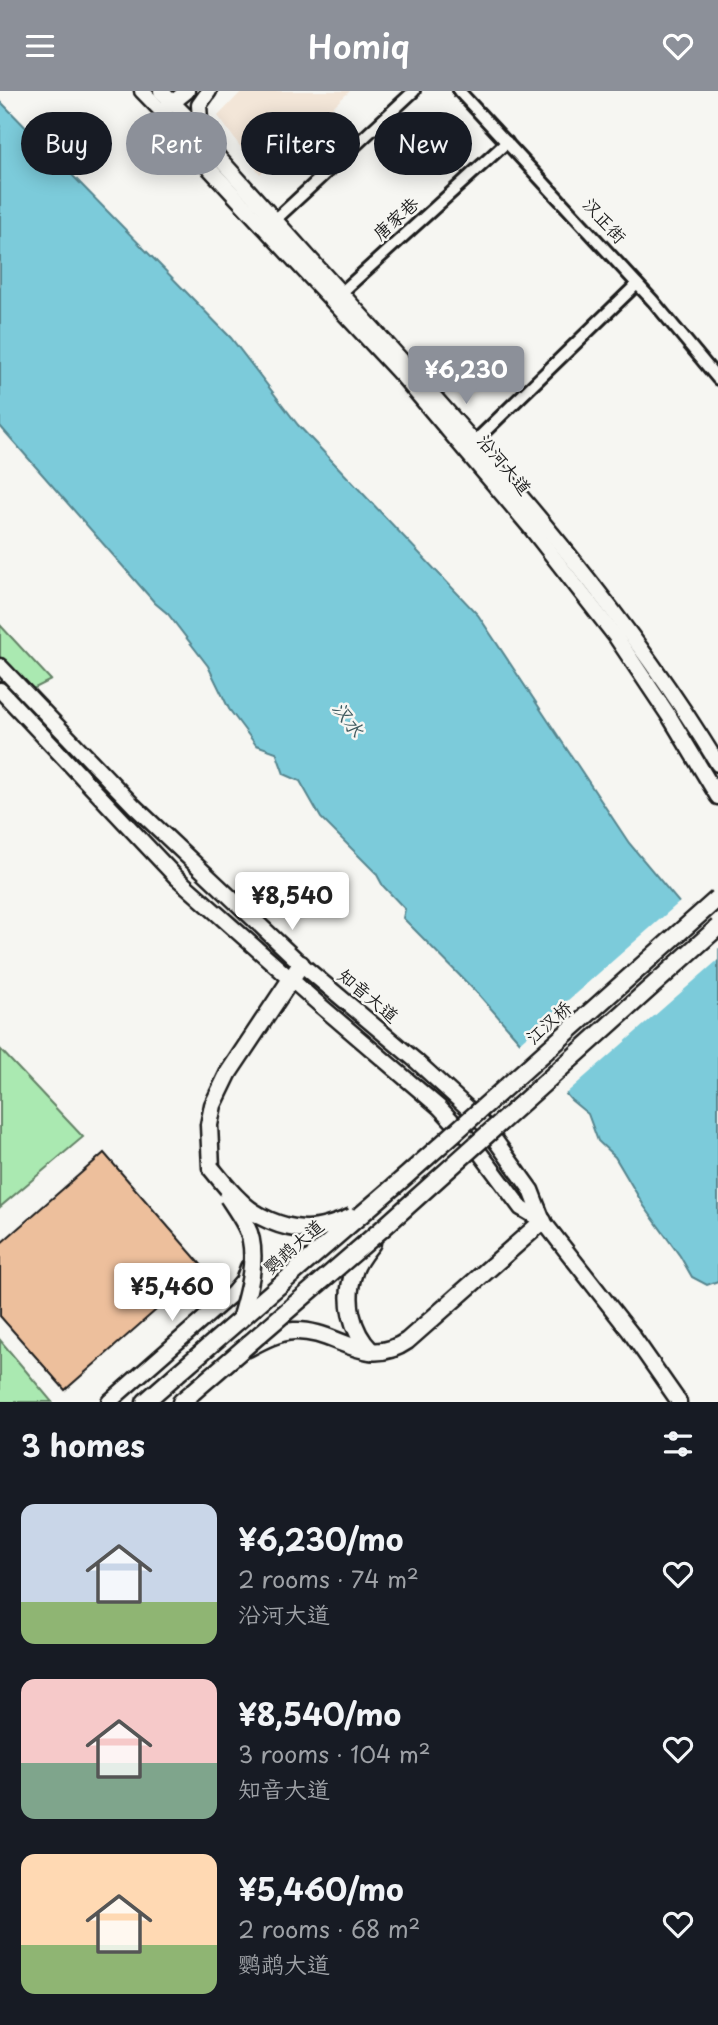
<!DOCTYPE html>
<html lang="en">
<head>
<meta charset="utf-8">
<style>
	body { margin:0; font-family:"Playpen Sans","LXGW WenKai TC",sans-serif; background:#20242c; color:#f1f3f6; height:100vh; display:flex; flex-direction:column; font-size:26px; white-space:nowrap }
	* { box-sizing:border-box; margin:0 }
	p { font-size:23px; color:#9ea1a6 }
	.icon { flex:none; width:38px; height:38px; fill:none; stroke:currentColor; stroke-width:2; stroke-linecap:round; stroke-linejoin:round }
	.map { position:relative; height:1311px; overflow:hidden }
	.side { display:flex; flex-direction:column; background:#171b24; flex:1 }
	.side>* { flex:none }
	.guide { position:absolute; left:21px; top:21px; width:677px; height:63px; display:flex; gap:14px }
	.price { position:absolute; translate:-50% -60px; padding:0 16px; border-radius:7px; background:#fff; color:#222; font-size:23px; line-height:46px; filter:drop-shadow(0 2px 4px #0008) }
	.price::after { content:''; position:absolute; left:50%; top:42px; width:21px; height:16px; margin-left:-10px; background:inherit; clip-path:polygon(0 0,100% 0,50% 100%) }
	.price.selected { background:#8c9099; color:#fff }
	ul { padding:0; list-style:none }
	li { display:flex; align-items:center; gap:21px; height:175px; padding:0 21px }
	li span { display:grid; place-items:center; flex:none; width:196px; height:140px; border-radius:14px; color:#555 }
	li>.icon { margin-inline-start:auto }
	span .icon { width:84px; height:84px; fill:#fffc; stroke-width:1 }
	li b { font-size:30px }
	h2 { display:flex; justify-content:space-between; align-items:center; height:84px; padding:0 21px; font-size:30px }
	.chip { padding:0 24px; border-radius:32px; background:#171b24; box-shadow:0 4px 18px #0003; font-size:24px; line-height:63px }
	.chip.selected { background:#8c9099; color:#fff }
	header { display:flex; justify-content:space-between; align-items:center; height:91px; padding:0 21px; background:#8c9099; color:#fff; font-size:32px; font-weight:600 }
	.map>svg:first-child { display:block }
</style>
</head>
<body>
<header><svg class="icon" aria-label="menu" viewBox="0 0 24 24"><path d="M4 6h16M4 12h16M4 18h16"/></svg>Homiq<svg class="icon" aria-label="heart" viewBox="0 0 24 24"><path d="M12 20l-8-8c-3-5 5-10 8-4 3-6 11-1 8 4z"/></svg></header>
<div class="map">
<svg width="718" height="1311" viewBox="0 0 718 1311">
	<rect width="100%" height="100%" fill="#f6f6f2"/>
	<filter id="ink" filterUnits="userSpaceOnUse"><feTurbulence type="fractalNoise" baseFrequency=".0143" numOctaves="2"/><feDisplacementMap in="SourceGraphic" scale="14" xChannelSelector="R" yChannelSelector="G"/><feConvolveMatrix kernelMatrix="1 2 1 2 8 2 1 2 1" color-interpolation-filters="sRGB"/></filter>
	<g filter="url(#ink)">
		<path fill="#f3e6d8" d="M242,0H350L260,83L218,25Z"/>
		<g fill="#aae9b1" stroke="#638266" stroke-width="2">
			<path d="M0,534L51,589L31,599L0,571Z"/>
			<path d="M0,958L83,1046L0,1116Z"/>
			<path d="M0,1249L52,1311H0Z"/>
		</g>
		<path fill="#7ccbda" stroke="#56858e" stroke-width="2" d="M0,10L231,247L298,334L478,524L629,752L718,858V1190L707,1194L692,1186L680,1165L644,1115L615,1066L598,1050L588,1023L571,1009L480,905L403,827L405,818L383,795L376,782L321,727L300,690L284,683L276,661L256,654L229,618L208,575L168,523L155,512L0,335Z"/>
		<path fill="#f6f6f2" d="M682,809L718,853V869L563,1005L518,953Z"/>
		<path fill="#edbf9c" stroke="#1c1c1c" stroke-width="2" d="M104,1062L204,1177L65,1299L0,1225V1153Z"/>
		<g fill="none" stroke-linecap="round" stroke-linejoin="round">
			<defs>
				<g id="minor">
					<path d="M459,0L653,210L718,288"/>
					<path d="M275,129L414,0"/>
					<path d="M341,202L507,51"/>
					<path d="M474,351L637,193"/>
				</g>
				<g id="secondary">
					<path d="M142,0L174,33L196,63L405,288L530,436L616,546L671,628L718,706"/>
					<path d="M161,0L185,24L219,67C281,135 342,204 404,272C518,399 629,527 718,673"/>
					<path d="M166,17L187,0"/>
					<path d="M201,45L199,14L209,0"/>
					<path d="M0,575L134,715L301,873L415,969L471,1020L485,1035L531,1099L543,1130L630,1241L679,1311"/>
					<path d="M0,599L176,786L321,915L439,1016L471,1050L521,1117L543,1130"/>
					<path d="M109,1311L233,1202L243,1190L248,1176"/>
				</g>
				<g id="primary">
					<path d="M211,1077L209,1034L213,1014L229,981L301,873"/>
					<path d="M248,1257C263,1249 278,1241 294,1240C336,1238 365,1279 407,1250L543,1130"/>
					<path d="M371,1260C351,1240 344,1208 354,1181C357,1170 365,1161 372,1152"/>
					<path d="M145,1311L178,1282"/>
					<path d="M181,1311L193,1301"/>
				</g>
			</defs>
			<use href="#minor" stroke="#1c1c1c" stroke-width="16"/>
			<use href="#secondary" stroke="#1c1c1c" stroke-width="19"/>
			<use href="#primary" stroke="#1c1c1c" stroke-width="21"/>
			<use href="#minor" stroke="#f6f6f2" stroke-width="10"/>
			<use href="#secondary" stroke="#f6f6f2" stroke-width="14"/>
			<use href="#primary" stroke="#f6f6f2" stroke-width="16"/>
			<defs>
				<g id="primary-bridge">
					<path d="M211,1077C220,1088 229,1100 240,1110C255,1126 283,1137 304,1138C320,1139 338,1132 352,1126"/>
					<path d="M228,1106C234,1115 241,1125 246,1135C260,1161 248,1202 240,1229"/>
					<path d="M178,1282L406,1085L718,807"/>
					<path d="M193,1301L382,1138L718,836"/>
				</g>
			</defs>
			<use href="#primary-bridge" stroke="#1c1c1c" stroke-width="21" stroke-linecap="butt"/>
			<use href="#primary-bridge" stroke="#f6f6f2" stroke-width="16"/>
		</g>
	</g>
	<g text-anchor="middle" stroke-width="5" stroke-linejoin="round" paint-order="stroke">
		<g font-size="18" fill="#1c1c1c" stroke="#f6f6f2">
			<text transform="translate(396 128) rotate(-42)" y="6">唐家巷</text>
			<text transform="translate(604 130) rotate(47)" y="6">汉正街</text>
			<text transform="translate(504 374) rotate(50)" y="6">沿河大道</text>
			<text transform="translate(368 905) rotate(40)" y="6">知音大道</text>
			<text transform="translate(549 932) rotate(-42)" y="6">江汉桥</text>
			<text transform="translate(294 1156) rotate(-41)" y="6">鹦鹉大道</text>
		</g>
		<g font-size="19" font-style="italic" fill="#3e595e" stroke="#f6f6f2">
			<text transform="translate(348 628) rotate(53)" y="7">汉水</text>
		</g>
	</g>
</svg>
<b class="price selected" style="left:466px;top:315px">¥6,230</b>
<b class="price" style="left:292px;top:841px">¥8,540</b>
<b class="price" style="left:172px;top:1232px">¥5,460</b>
<div class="guide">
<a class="chip">Buy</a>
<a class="chip selected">Rent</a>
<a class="chip">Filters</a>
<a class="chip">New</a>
</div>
</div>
<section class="side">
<h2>3 homes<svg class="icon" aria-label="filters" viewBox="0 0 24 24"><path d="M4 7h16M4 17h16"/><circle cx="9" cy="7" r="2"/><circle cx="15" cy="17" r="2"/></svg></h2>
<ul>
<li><span style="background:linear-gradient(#c9d6e8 70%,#8fb573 0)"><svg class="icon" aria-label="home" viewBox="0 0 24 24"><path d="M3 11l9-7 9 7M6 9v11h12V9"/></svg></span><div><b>¥6,230/mo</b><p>2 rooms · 74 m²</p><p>沿河大道</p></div><svg class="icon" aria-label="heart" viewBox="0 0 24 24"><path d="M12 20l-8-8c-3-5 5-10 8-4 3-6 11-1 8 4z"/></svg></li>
<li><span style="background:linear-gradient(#f6c9c9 60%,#7fa58c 0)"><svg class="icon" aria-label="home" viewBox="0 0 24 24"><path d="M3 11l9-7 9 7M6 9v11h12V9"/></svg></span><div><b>¥8,540/mo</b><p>3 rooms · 104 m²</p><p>知音大道</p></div><svg class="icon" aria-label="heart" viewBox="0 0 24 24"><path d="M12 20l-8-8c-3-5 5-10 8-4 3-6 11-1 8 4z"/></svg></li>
<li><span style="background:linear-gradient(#ffd9b3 65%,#8fb573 0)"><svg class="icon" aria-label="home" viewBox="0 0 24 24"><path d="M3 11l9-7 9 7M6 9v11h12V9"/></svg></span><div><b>¥5,460/mo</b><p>2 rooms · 68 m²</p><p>鹦鹉大道</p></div><svg class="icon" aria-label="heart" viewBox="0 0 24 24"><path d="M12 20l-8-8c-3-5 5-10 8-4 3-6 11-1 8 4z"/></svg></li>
</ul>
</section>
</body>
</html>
